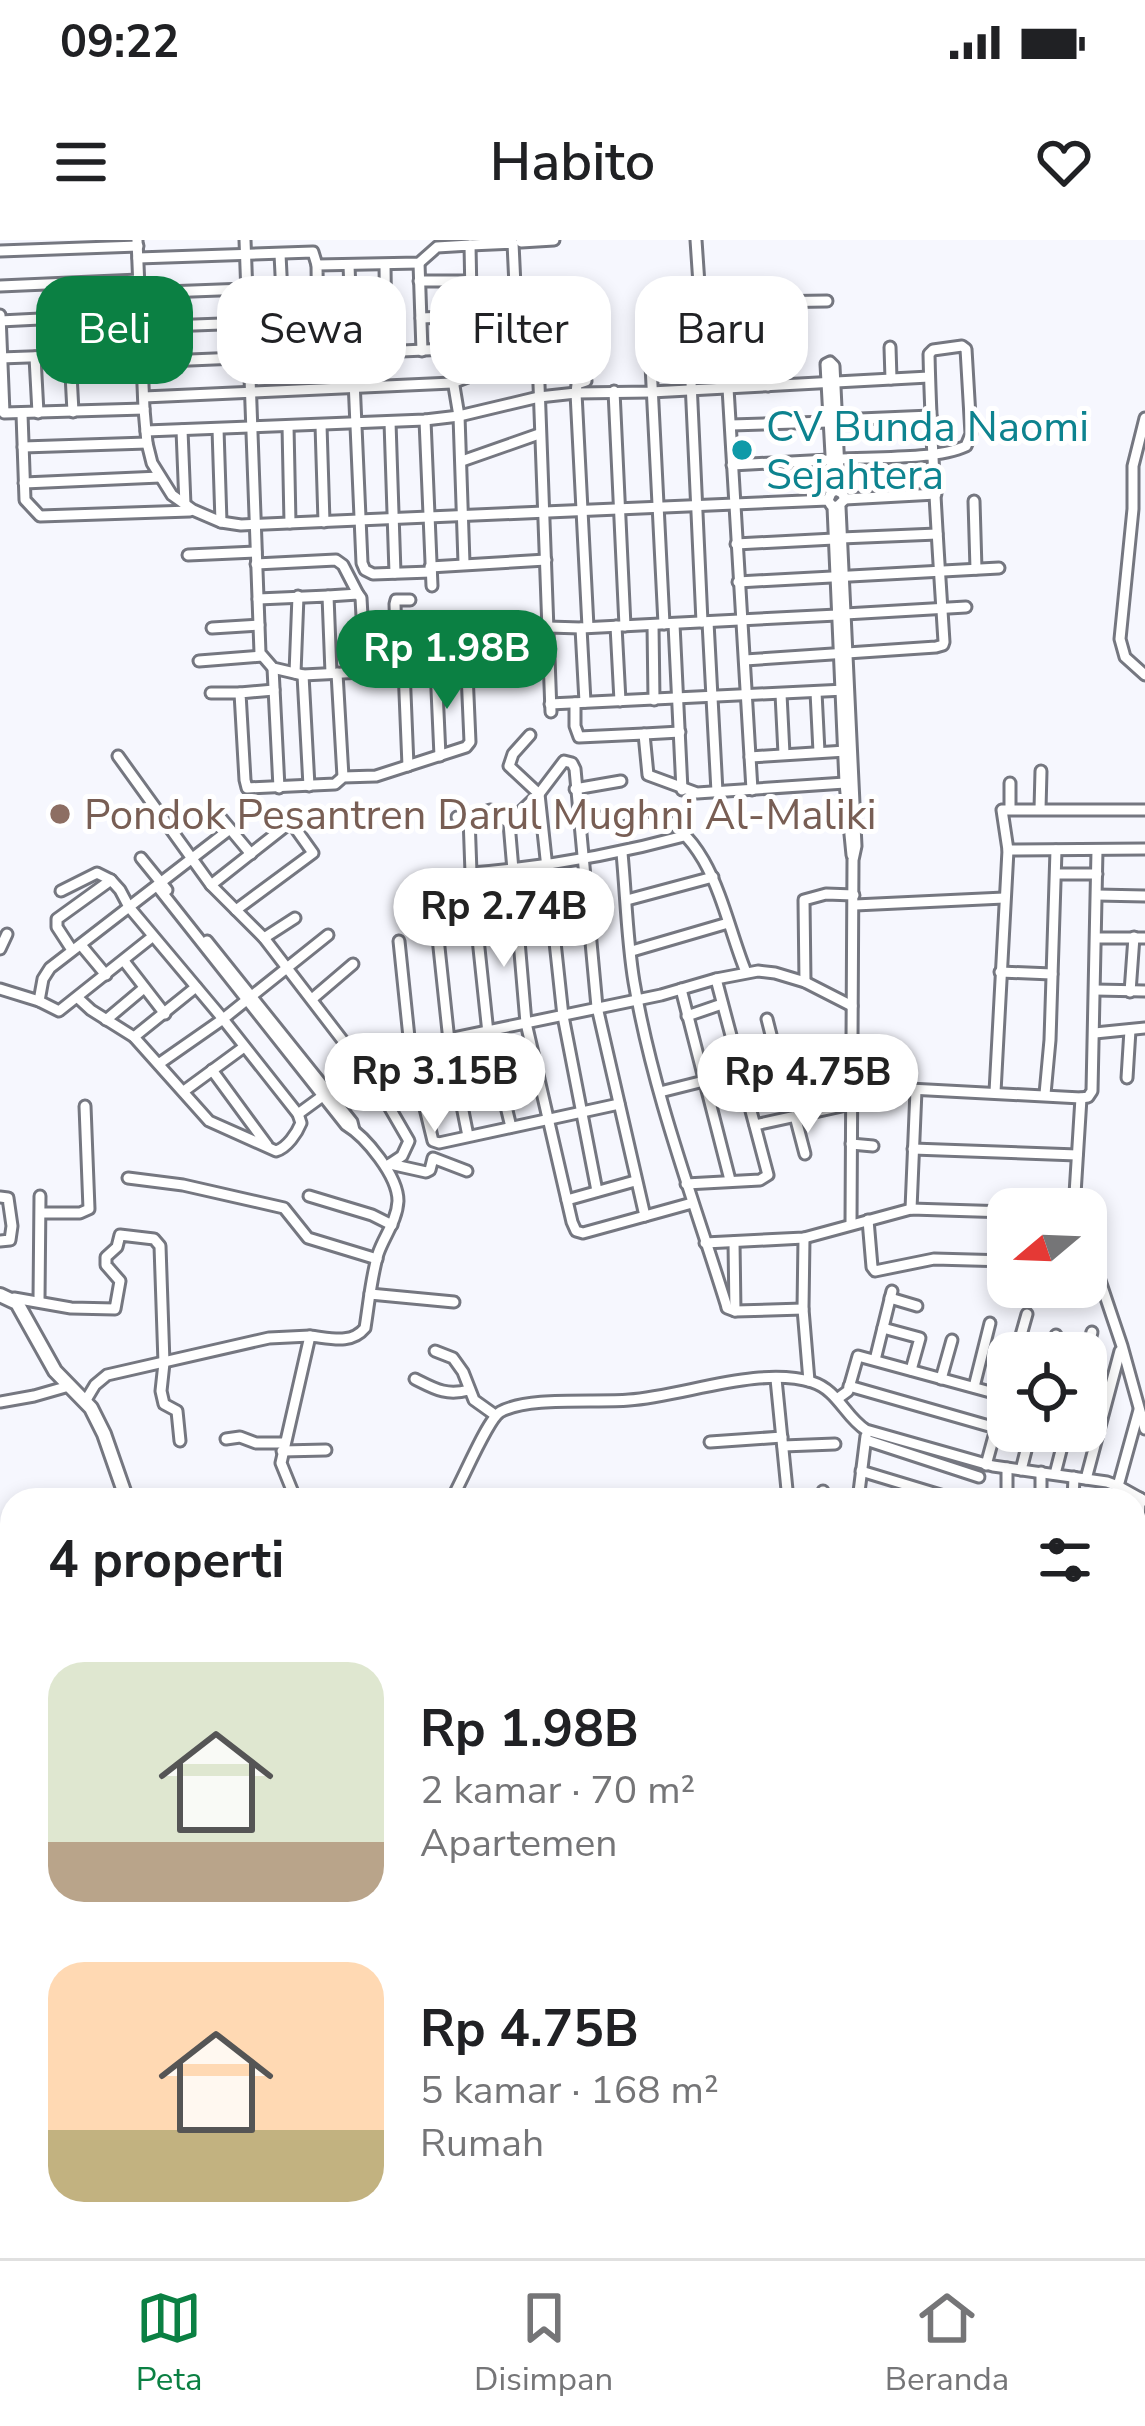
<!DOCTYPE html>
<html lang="id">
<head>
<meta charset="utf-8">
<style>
	body { margin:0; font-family:"Nunito Sans",sans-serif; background:#f2f2f2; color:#202124; height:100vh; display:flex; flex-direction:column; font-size:45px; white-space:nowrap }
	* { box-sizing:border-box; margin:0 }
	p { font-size:39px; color:#757577 }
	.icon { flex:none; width:66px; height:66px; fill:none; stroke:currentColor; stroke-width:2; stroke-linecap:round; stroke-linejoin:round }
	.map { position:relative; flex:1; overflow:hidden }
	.details { position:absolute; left:0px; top:1248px; width:1146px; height:771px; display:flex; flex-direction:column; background:#fff; border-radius:36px 36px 0 0; box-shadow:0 6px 18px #0003 }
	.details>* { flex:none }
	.hud { position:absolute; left:36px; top:36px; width:1074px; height:108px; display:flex; gap:24px }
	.needle { width:78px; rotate:251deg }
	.controls { position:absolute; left:987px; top:948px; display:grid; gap:24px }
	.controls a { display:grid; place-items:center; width:120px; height:120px; border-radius:24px; background:#fff; box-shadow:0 6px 18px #0003; font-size:60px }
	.price { position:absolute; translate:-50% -102px; padding:0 27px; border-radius:42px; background:#fff; color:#222; font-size:39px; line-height:78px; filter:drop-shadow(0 3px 6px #0008) }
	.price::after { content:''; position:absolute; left:50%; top:72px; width:36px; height:27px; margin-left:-18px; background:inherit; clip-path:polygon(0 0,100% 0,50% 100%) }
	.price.selected { background:#0b8043; color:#fff }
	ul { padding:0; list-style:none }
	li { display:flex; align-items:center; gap:36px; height:300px; padding:0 48px }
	li span { display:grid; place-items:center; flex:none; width:336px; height:240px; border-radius:36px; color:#555 }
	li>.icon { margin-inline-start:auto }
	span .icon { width:144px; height:144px; fill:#fffc; stroke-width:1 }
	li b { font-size:51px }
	h2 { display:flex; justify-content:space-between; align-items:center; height:144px; padding:0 48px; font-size:51px }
	.chip { padding:0 42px; border-radius:36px; background:#fff; box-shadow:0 6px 18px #0003; font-size:42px; line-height:108px }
	.chip.selected { background:#0b8043; color:#fff }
	.status { display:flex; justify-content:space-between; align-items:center; height:84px; padding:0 60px; background:#fff; direction:ltr }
	.status svg { height:33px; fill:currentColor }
	header { display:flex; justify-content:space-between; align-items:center; height:156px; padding:0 48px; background:#fff; font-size:54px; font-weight:600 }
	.dock { display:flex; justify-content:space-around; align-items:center; height:168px; border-top:3px solid #e0e0e0; background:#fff; font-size:33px; color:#757577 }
	.dock a { display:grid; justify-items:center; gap:6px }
	.dock .selected { color:#0b8043 }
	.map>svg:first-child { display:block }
</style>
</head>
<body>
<div class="status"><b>09:22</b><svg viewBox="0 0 49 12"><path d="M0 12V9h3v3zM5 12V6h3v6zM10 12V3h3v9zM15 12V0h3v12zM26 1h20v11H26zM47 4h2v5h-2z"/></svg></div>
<header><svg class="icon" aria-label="menu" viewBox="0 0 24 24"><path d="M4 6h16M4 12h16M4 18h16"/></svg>Habito<svg class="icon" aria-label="heart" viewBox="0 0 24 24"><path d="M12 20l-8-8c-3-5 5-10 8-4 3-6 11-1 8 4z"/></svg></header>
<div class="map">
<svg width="1145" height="2018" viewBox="0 0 1145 2018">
	<rect width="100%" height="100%" fill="#f6f7fe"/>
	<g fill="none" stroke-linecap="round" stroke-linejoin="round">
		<defs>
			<g id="minor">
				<path d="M137,0L144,169L147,203L152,223L172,255L193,270L221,282L241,285L828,260L831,265L837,267L845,259L842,253L836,250L831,253L828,260"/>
				<path d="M245,0L260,413L273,428L303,435L463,427L467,433L470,502L466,507L376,536L343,537L335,544L247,548L245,540L240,453L274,450"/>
				<path d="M696,0L700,59L703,63L827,61"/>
				<path d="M521,2L554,0"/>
				<path d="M470,5L513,3L517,89"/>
				<path d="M0,11L138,6"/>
				<path d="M280,14L285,116"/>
				<path d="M138,18L313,12L317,25"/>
				<path d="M419,23L422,111"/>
				<path d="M385,25L386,111"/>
				<path d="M349,26L362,323L365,330L373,334L431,332"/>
				<path d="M419,41H470"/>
				<path d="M0,46L139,40"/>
				<path d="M139,53L246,49"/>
				<path d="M0,75L4,173L144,169"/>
				<path d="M421,78L472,76"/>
				<path d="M0,81L140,74"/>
				<path d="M141,87L248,83"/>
				<path d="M537,90L566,87"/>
				<path d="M473,92L537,90L551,472"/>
				<path d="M890,107L891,139"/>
				<path d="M448,110L459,176L464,323"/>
				<path d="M70,115L73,172"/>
				<path d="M35,117L38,173"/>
				<path d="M0,118L142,113"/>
				<path d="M690,120L702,382"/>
				<path d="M142,122L472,108L470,5L437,7L419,23L317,25L318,114"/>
				<path d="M651,125L664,384"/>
				<path d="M586,141L577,144L576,153L588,387"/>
				<path d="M614,151L625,386"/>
				<path d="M144,157L452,143L494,127"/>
				<path d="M22,174L25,260L40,276L190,271"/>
				<path d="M1145,178L1133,226V269L1120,399L1125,417L1145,435"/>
				<path d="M425,180L432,346"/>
				<path d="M836,180L931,176"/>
				<path d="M390,182L395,333"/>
				<path d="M321,185L324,282"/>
				<path d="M731,185L828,182"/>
				<path d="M288,186L290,283"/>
				<path d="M218,189L221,282"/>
				<path d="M182,190L185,265"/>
				<path d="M146,191L425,180L459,176L539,157L576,153L651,152L929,137"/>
				<path d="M23,207L147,203"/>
				<path d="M462,221L539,194"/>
				<path d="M732,225L829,220"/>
				<path d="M24,243L160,237"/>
				<path d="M833,251L826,124L830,122L834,126L840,251"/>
				<path d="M845,259L936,254"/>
				<path d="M974,261L976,329"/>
				<path d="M833,267L845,543L852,615"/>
				<path d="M840,267L856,606L853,620L851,983"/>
				<path d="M841,298L937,294"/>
				<path d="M736,304L834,299"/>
				<path d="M188,315L256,312"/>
				<path d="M256,324L336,320L343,325L358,354L328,356"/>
				<path d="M430,327L546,320"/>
				<path d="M738,342L999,328"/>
				<path d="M358,354L361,358L365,431"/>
				<path d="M258,359L328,356L331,433"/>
				<path d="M845,374L966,367"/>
				<path d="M708,382L717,552"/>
				<path d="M674,384L682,550"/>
				<path d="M653,385L654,460"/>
				<path d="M616,386L620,461"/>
				<path d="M548,387L581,388L837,375"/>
				<path d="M212,388L259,385"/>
				<path d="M581,388L585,462"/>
				<path d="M396,397L439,395"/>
				<path d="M745,420L936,407L943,405L944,402C938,306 931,210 929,114L933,110L962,106L966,109L971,194L966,206C936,220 873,217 837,219"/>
				<path d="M199,421L262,416"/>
				<path d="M273,428L279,548"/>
				<path d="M436,428L440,516"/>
				<path d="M404,429L408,526"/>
				<path d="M397,430L395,364L396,360H410"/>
				<path d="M295,433L298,356"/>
				<path d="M337,433L343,537"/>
				<path d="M303,435L309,546"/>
				<path d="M816,452L819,512"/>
				<path d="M211,453H240"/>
				<path d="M781,454L784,514"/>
				<path d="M575,463V486L579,497L644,494L648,535L697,553L845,543"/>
				<path d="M550,464L845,450"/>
				<path d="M644,494L680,492"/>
				<path d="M530,495L513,514L509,526L539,554L563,776L597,951"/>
				<path d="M118,516L211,645L264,698L353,814"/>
				<path d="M750,517L846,511"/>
				<path d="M1010,543V568"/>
				<path d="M575,549L621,541"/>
				<path d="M752,550L728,148L730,119L752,112L762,113L765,117L768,146"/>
				<path d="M1040,569L1041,531"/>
				<path d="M457,577H469L490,570L509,583L526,783L572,982L576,991L583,993L645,976L597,767L575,529L572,523L564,521L539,554L509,583"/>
				<path d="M469,577L471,633L488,793L511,887"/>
				<path d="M221,578L251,614"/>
				<path d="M579,580L650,571C714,597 723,676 746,732"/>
				<path d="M1008,610L1145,609"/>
				<path d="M622,613C626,655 627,700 634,742C653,853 693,958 726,1064L727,1068L735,1071L803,1069"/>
				<path d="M141,618L167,650"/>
				<path d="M471,633C544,627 614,615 684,596"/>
				<path d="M1057,634H1097"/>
				<path d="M211,645L287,585H293L313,613L236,670"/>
				<path d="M157,646L346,885C366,897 398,936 398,961C397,981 384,996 378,1014C371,1038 369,1063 365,1088C351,1105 330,1098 310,1096L281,1223L296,1260"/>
				<path d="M61,651L97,633L111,640"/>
				<path d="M1097,655L1145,656"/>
				<path d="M627,660L713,637"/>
				<path d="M855,665L1004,658"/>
				<path d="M264,698L295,678"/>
				<path d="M438,698L449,801L468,896"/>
				<path d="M1096,698H1145"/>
				<path d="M207,701L352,882L354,890"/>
				<path d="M399,701L410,807L433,901L439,903L619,864"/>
				<path d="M81,705L106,735"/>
				<path d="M0,709L7,694"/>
				<path d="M72,710L57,687V679L111,640L120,650L129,667L223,779L298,874L301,883C297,893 287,908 276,911L209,881L134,797L91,770L78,758"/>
				<path d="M632,711L728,683"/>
				<path d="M124,721L165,774"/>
				<path d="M1000,732L1052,734"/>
				<path d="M805,742L804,660L826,654L854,655"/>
				<path d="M0,749L39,761L59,771L152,697"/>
				<path d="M681,749L730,940"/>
				<path d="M1095,750L1145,751"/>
				<path d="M1130,752L1134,697"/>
				<path d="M312,759L353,724"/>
				<path d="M39,761L43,739L50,728L230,589"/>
				<path d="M687,776L722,764"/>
				<path d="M767,779L783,842"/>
				<path d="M106,780L144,748"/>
				<path d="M1095,793L1145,788"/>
				<path d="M134,797L196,747"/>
				<path d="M810,802L817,833"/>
				<path d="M410,807L661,755L716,739L758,731L775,733L805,742L852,766"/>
				<path d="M160,823L223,779L328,695"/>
				<path d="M212,830L267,905"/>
				<path d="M1127,838L1130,790"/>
				<path d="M853,846L1081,858"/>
				<path d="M184,851L244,807"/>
				<path d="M660,852L704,841"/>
				<path d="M995,852L1008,610L1002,570H1145"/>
				<path d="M746,853L852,825"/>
				<path d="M1045,854L1050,800L1056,610"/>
				<path d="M387,863L409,901L402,916L390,924"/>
				<path d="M298,874L324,855"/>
				<path d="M795,876L805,914"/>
				<path d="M755,885L851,864"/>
				<path d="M851,904L873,906"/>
				<path d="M913,909L1077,915"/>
				<path d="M390,924L426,932L430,930L433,918L467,931"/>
				<path d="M128,938L183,945L284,968L308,998L377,1019"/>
				<path d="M686,944L760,940L768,935L716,739"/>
				<path d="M309,956L372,975L392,985"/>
				<path d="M0,957L8,958L12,986L10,1000L0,1001"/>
				<path d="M567,960L635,941"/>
				<path d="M911,969L916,850"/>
				<path d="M1077,969L1075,954L1081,858L1088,857L1092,851L1097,610"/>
				<path d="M42,973H80L89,969L85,866"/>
				<path d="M645,976L692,963"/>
				<path d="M868,980L872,1027L875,1031L934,1019L1008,1021"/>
				<path d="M804,998L803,1069L809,1141"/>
				<path d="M1086,999L1122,1106L1145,1189"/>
				<path d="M734,1002L735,1071"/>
				<path d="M705,1003L804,998L911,969L1008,972"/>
				<path d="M370,1054L454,1062"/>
				<path d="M14,1058L71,1068L115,1069L120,1041L106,1025V1017L117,1007L120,995L154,999L160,1006L164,1123L161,1151L164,1164L177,1171L180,1201"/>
				<path d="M890,1058L917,1066"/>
				<path d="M39,1060L40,956"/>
				<path d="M883,1088L920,1098L911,1130"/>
				<path d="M435,1111L453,1118L463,1132L474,1160L495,1175"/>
				<path d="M1016,1113L1027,1074"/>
				<path d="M1051,1113L1056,1095"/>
				<path d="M1086,1115L1092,1092"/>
				<path d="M875,1120L892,1051"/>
				<path d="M415,1139C435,1149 446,1156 469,1150"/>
				<path d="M776,1139L788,1260"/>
				<path d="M941,1139L952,1100"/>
				<path d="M849,1146L996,1188"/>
				<path d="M974,1147L990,1083"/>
				<path d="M837,1159L848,1151L858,1116L1005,1156"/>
				<path d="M86,1160L95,1145L107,1135L269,1098L310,1096"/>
				<path d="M0,1162L34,1156L69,1146"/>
				<path d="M226,1199L240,1197L256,1203H284"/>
				<path d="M866,1200L979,1237"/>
				<path d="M710,1202L782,1197"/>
				<path d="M783,1206L835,1204"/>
				<path d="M282,1211L326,1210"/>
				<path d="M986,1225L1008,1145"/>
				<path d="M1021,1230L1031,1191"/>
				<path d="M861,1231L957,1260"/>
				<path d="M1055,1234L1066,1191"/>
				<path d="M1086,1239L1120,1111"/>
				<path d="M1118,1246L1139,1170"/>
				<path d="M451,1260C462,1242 487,1180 500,1172C529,1156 595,1163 629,1160C684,1156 758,1126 812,1142C838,1150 845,1177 866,1190L993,1226L1107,1242L1118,1246L1145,1261"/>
				<path d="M823,1260V1251"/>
				<path d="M858,1260L866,1196"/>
				<path d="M1007,1260V1228"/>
				<path d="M1041,1260V1232"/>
				<path d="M1073,1260L1074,1237"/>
				<path d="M0,1310L12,1315"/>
				<path d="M0,1355L12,1329"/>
				<path d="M1134,1437L1140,1258"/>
				<path d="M1134,1450L1145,1449"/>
				<path d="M1134,1483H1145"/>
				<path d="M0,1510L12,1514"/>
				<path d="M1134,1518H1145"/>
				<path d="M1134,1550H1145"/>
				<path d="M1134,1581H1145"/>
				<path d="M1144,1613L1145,1639"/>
				<path d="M0,1626L12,1623"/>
				<path d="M41,2007L44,2018"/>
				<path d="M131,2007L133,2018"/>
				<path d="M179,2007L182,2018"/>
				<path d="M61,2018L107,2007"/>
				<path d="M526,2018L527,2007"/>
			</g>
			<g id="tertiary">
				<path d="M0,1055L17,1063L55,1131L91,1168L104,1194L127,1260"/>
				<path d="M317,2018V2007"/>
			</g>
		</defs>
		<use href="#minor" stroke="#757780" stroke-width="15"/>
		<use href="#tertiary" stroke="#757780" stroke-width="18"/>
		<use href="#minor" stroke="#fff" stroke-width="9"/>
		<use href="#tertiary" stroke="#fff" stroke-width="12"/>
	</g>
	<circle fill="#0f9aa8" stroke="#fff" stroke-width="4.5" cx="742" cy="210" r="12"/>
	<circle fill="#8d6e63" stroke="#fff" stroke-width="4.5" cx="60" cy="574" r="12"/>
	<g text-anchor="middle" stroke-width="10" stroke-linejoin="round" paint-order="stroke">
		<g font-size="42" fill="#0d838f" stroke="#fff" text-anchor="start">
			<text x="766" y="201">CV Bunda Naomi<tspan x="766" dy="48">Sejahtera</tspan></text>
		</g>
		<g font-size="42" fill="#785e54" stroke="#fff" text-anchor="start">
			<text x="84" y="589">Pondok Pesantren Darul Mughni Al-Maliki</text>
		</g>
	</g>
</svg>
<div class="controls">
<a><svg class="needle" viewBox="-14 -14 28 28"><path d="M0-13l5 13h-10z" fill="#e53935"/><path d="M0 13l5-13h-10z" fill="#757577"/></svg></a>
<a><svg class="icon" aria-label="locate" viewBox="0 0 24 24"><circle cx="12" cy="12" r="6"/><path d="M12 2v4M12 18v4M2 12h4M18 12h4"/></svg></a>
</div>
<b class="price selected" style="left:447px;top:472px">Rp 1.98B</b>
<b class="price" style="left:504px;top:730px">Rp 2.74B</b>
<b class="price" style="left:435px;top:895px">Rp 3.15B</b>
<b class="price" style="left:808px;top:896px">Rp 4.75B</b>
<div class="hud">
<a class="chip selected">Beli</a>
<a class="chip">Sewa</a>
<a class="chip">Filter</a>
<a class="chip">Baru</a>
</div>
<section class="details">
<h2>4 properti<svg class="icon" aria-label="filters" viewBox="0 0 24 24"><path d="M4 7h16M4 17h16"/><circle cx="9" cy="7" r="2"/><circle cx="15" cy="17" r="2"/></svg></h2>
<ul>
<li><span style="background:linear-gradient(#dfe7d0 75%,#b9a48a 0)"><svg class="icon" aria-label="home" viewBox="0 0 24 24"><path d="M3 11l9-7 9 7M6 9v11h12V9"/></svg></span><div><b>Rp 1.98B</b><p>2 kamar · 70 m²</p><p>Apartemen</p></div></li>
<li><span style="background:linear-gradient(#ffd9b3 70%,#c2b280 0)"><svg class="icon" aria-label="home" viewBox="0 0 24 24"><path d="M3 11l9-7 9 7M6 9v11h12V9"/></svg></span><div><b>Rp 4.75B</b><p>5 kamar · 168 m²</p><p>Rumah</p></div></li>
</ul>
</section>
</div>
<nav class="dock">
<a class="selected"><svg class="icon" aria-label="map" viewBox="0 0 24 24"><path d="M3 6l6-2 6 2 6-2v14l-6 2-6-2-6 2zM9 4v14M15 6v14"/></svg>Peta</a>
<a><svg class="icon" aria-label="saved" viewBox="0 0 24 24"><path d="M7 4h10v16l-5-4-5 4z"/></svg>Disimpan</a>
<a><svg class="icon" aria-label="home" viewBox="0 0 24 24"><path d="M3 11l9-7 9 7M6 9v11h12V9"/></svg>Beranda</a>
</nav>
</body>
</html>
